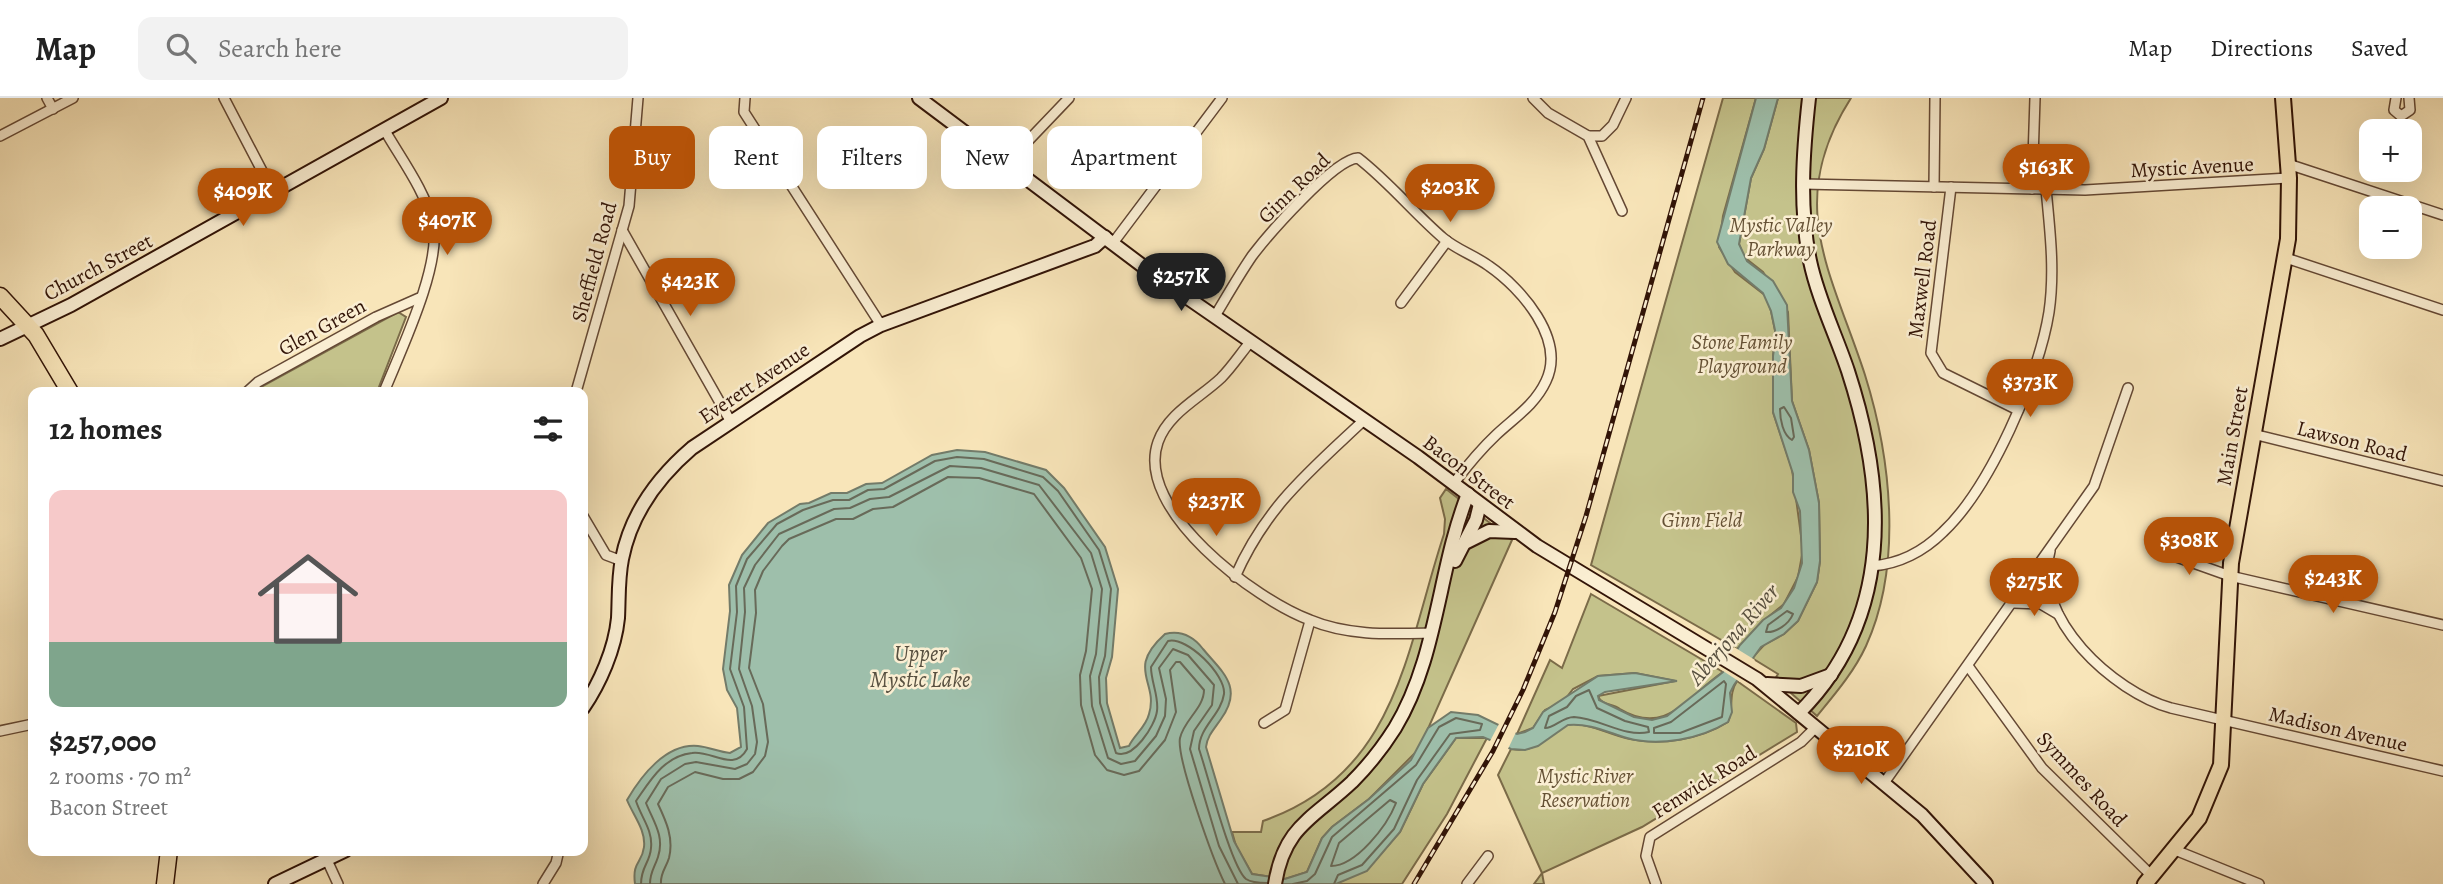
<!DOCTYPE html>
<html lang="en">
<head>
<meta charset="utf-8">
<style>
	body { margin:0; font-family:Alegreya,serif; background:#f2f2f2; color:#222; height:100vh; display:flex; flex-direction:column; font-size:26px; white-space:nowrap }
	* { box-sizing:border-box; margin:0 }
	p { font-size:23px; color:#767676 }
	.icon { flex:none; width:38px; height:38px; fill:none; stroke:currentColor; stroke-width:2; stroke-linecap:round; stroke-linejoin:round }
	.map { position:relative; flex:1; overflow:hidden }
	.drawer { position:absolute; left:28px; top:289px; width:560px; height:469px; display:flex; flex-direction:column; background:#fff; border-radius:14px; box-shadow:0 7px 28px #0002 }
	.drawer>* { flex:none }
	.hud { position:absolute; left:609px; top:28px; width:665px; height:63px; display:flex; gap:14px }
	.buttons { position:absolute; left:2359px; top:21px; display:grid; gap:14px }
	.buttons a { display:grid; place-items:center; width:63px; height:63px; border-radius:14px; background:#fff; box-shadow:0 7px 28px #0002; font-size:35px }
	.price { position:absolute; translate:-50% -60px; padding:0 16px; border-radius:24px; background:#b45309; color:#fff; font-size:23px; line-height:46px; filter:drop-shadow(0 2px 4px #0008) }
	.price::after { content:''; position:absolute; left:50%; top:42px; width:21px; height:16px; margin-left:-10px; background:inherit; clip-path:polygon(0 0,100% 0,50% 100%) }
	.price.selected { background:#222; color:#fff }
	ul { padding:0; list-style:none }
	li { display:grid; align-content:center; gap:14px; height:371px; padding:0 21px }
	li span { display:grid; place-items:center; height:217px; border-radius:14px; color:#555 }
	li>.icon { margin-inline-start:auto }
	span .icon { width:126px; height:126px; fill:#fffc; stroke-width:1 }
	li b { font-size:30px }
	h2 { display:flex; justify-content:space-between; align-items:center; height:84px; padding:0 21px; font-size:30px }
	.pill { padding:0 24px; border-radius:14px; background:#fff; box-shadow:0 7px 28px #0002; font-size:24px; line-height:63px }
	.pill.selected { background:#b45309; color:#fff }
	header { display:flex; align-items:center; gap:42px; box-sizing:border-box; height:98px; padding:0 35px; background:#fff; border-bottom:2px solid #e0e0e0 }
	header strong { font-size:33px }
	nav { display:flex; gap:38px; margin-inline-start:auto; font-size:24px }
	.search { width:490px; height:63px; background:#f2f2f2; display:flex; align-items:center; gap:18px; box-sizing:border-box; padding:0 24px; border-radius:14px; color:#767676; font-size:26px }
	.map>svg:first-child { display:block }
</style>
</head>
<body>
<header>
<strong>Map</strong>
<div class="search"><svg class="icon" aria-label="search" viewBox="0 0 24 24"><circle cx="10" cy="10" r="6"/><path d="M15 15l6 6"/></svg>Search here</div>
<nav><a>Map</a><a>Directions</a><a>Saved</a></nav>
</header>
<div class="map">
<svg width="2443" height="786" viewBox="0 0 2443 786">
	<rect width="100%" height="100%" fill="#f8e5b9"/>
	<filter id="stains"><feTurbulence type="fractalNoise" baseFrequency=".00286" numOctaves="4"/><feColorMatrix values="0 0 0 0 .2 0 0 0 0 .09 0 0 0 0 .02 0 0 0 .5 -.17"/></filter>
	<radialGradient id="worn" r=".72"><stop offset=".6" stop-color="#630" stop-opacity="0"/><stop offset="1" stop-color="#630" stop-opacity=".3"/></radialGradient>
	<g fill="#c4c28b" stroke="#7b6b49" stroke-width="2">
		<path d="M1723,0H1756L1723,118L1719,149L1735,174L1766,198L1771,213L1776,237L1773,258V314L1792,371L1803,452L1798,479L1784,506L1761,525L1737,551L1591,467Z"/>
		<path d="M1778,0H1851C1784,105 1831,173 1865,277C1891,360 1903,467 1866,548C1854,574 1835,596 1817,618L1775,581L1778,576L1752,560L1765,546L1784,536L1798,523L1817,484L1820,463L1819,405L1809,352L1792,303L1788,214L1763,174L1744,159L1739,146L1751,80L1764,51Z"/>
		<path d="M398,214L406,219L377,294H252Z"/>
		<path d="M1446,391L1512,442L1419,651L1369,701L1332,729L1322,740L1307,774L1285,781L1252,776L1236,748L1232,734H1261L1263,723C1398,676 1406,551 1444,436L1445,421L1440,400Z"/>
		<path d="M1591,496L1723,574C1687,598 1667,639 1620,611C1612,605 1602,608 1598,598L1675,583L1635,575L1598,578L1573,591L1563,604L1545,612L1533,630L1517,636L1550,562L1562,570Z"/>
		<path d="M1737,583L1796,625L1797,634L1642,729L1542,775L1544,786H1534L1542,775L1498,677L1511,651C1544,657 1549,626 1573,626C1593,626 1610,637 1630,641C1662,648 1701,641 1728,624C1734,609 1728,597 1737,583Z"/>
		<path d="M1456,640H1487L1447,716L1402,786H1336L1370,768L1400,734L1423,686Z"/>
	</g>
	<path fill="#9ebfab" stroke="#737b69" stroke-width="2" d="M1756,0H1778L1764,51L1751,80L1739,146L1747,163L1773,183L1787,207L1792,303L1809,352L1819,405L1820,463L1817,484L1798,523L1784,536L1761,549L1734,587L1730,595L1732,614L1728,624C1700,641 1659,649 1627,640C1607,634 1589,625 1568,627L1538,648L1525,652L1511,651L1483,639L1456,640L1423,686L1400,734L1367,773L1336,786H635C632,763 642,766 644,749C646,732 633,717 627,702C641,678 666,645 698,648C709,649 719,654 730,655L741,649L737,610L727,592L723,571L730,513L729,487L742,457L768,425L800,406L809,405L831,395H847L866,386L882,385L932,357L957,352L985,354L1046,372L1064,390L1105,449L1118,491L1112,559L1106,580L1107,605L1120,650L1129,648C1134,637 1146,629 1149,616C1159,583 1125,572 1165,536C1181,532 1193,538 1203,551C1222,574 1244,589 1221,621C1215,630 1207,638 1206,649L1234,743L1252,776L1285,781L1307,774L1322,740L1332,729L1369,701L1411,662L1428,630L1451,614L1478,617L1517,636L1525,634L1533,630L1543,614L1598,578L1635,575L1677,583L1605,594L1598,598L1599,602L1634,619L1652,622L1667,618L1723,574L1740,547L1763,522L1781,510L1794,490L1802,465L1800,413L1793,394V376L1773,314V258L1776,237L1771,213L1763,195L1728,166L1717,144Z"/>
	<g fill="#f8e5b9">
		<path d="M1734,549L1755,562L1740,584L1720,571Z"/>
		<path d="M1500,624L1517,632L1507,653L1489,645Z"/>
	</g>
	<g fill="none" stroke-linecap="round" stroke-linejoin="round">
		<g stroke="#686a59" stroke-width="2">
			<path d="M1784,309L1791,320L1794,339L1792,342C1783,337 1780,322 1780,311Z"/>
			<path d="M1787,513L1793,516C1789,526 1776,535 1766,534L1768,527Z"/>
			<path d="M1724,583L1726,586L1722,619L1680,635H1654V630L1671,624Z"/>
			<path d="M1589,592L1597,610L1625,623L1648,629L1649,634C1625,640 1599,620 1574,619C1562,619 1555,630 1545,630L1549,618L1567,609L1576,598Z"/>
			<path d="M1390,702L1396,705C1387,728 1356,768 1331,768L1339,745Z"/>
			<path d="M641,786C641,768 650,765 651,750C653,732 641,719 636,703C650,683 664,658 692,655C712,652 734,675 747,651L744,609L730,571L737,514L736,488L747,461L777,426L803,412L833,402H849L868,392L884,391L935,363L957,359L984,361L1043,379L1058,393L1099,452L1111,491L1105,558L1099,579L1100,605L1116,655C1133,662 1155,628 1157,613C1159,598 1151,584 1151,569L1168,543C1187,538 1226,577 1224,596C1221,617 1199,629 1199,651C1207,674 1231,769 1246,781C1252,785 1260,785 1267,785"/>
			<path d="M650,786C650,774 654,771 658,759C665,738 653,723 646,705L661,681L685,666L696,664L735,671L747,666L755,656L757,644L752,608L739,571L745,514L744,490L755,467L779,436L834,411L850,410L870,401L889,399L950,368L981,370L1039,387L1091,455L1102,491L1096,556L1090,578L1092,608L1108,660L1121,666L1135,663L1156,638L1165,618L1166,601L1159,570L1173,551L1188,557L1214,587L1212,607L1194,633L1190,651L1219,748L1238,786"/>
			<path d="M661,786C660,775 666,770 669,760C674,740 666,723 658,706L668,689L695,674L723,681H739L753,674L765,658L768,644L763,606L749,570L756,515L755,492L763,473L782,448L789,441L836,421H853L873,411L893,409L948,379L979,380L1034,396L1081,460L1092,491L1086,553L1080,577L1081,607L1095,657L1107,672L1124,677L1139,673L1165,642L1176,614L1170,572L1176,564H1180L1204,592C1204,610 1184,622 1180,640C1176,660 1214,764 1225,786"/>
			<path d="M1293,786L1307,783L1315,776L1332,739L1416,667L1439,629L1456,620L1482,626L1480,632L1450,636L1417,682L1394,731L1362,767L1338,777L1334,786"/>
		</g>
		<defs>
			<g id="street">
				<path d="M47,0L53,11"/>
				<path d="M224,0L273,94"/>
				<path d="M745,0L744,14L881,227"/>
				<path d="M1533,0L1548,15L1588,38L1622,113"/>
				<path d="M2396,0L2394,12L2401,18L2410,12L2409,0"/>
				<path d="M384,31C401,61 425,92 433,126C442,167 400,254 384,294"/>
				<path d="M0,38L73,0"/>
				<path d="M1588,38H1602L1613,27L1626,0"/>
				<path d="M1006,66L1069,0"/>
				<path d="M2288,66L2443,117"/>
				<path d="M1803,86L2085,92L2289,80"/>
				<path d="M1934,89L1935,0"/>
				<path d="M1951,89L1931,255L1943,275L2018,312"/>
				<path d="M2032,91L2035,0"/>
				<path d="M622,132L731,324"/>
				<path d="M1113,145L1222,0"/>
				<path d="M2286,160L2443,212"/>
				<path d="M1401,205L1447,143"/>
				<path d="M1215,218C1227,198 1239,177 1252,158C1268,137 1334,61 1358,60C1389,84 1414,115 1443,140C1457,152 1474,157 1489,168C1521,190 1566,241 1546,283C1535,307 1514,320 1496,337C1480,352 1467,368 1454,385"/>
				<path d="M1251,243C1241,255 1232,269 1221,280C1200,300 1168,315 1158,344C1134,412 1256,502 1310,522C1348,538 1390,536 1430,535"/>
				<path d="M247,294L258,284L376,219L419,200"/>
				<path d="M576,294L629,108L638,0"/>
				<path d="M2253,336L2443,383"/>
				<path d="M583,418L606,457L622,463"/>
				<path d="M2157,452L2230,478L2443,527"/>
				<path d="M2050,453C2031,520 2114,594 2171,610L2443,673"/>
				<path d="M1872,468C1899,466 1924,453 1943,434C1990,390 2039,278 2049,214C2055,173 2050,133 2046,91"/>
				<path d="M1235,479C1266,408 1310,373 1364,322"/>
				<path d="M2014,505L2041,506L2058,516"/>
				<path d="M1968,568L2042,670L2152,778"/>
				<path d="M1264,625L1285,612L1310,523"/>
				<path d="M0,633L33,626"/>
				<path d="M1884,685L2094,388L2128,290"/>
				<path d="M2175,752L2259,786"/>
				<path d="M327,762L338,786"/>
				<path d="M543,786L556,765L559,752"/>
				<path d="M1467,786L1488,758"/>
				<path d="M1656,786L1646,758L1650,739L1801,644L1816,629"/>
			</g>
			<g id="secondary">
				<path d="M919,0L1156,178L1418,359L1537,448L1757,581L1922,717L1986,786"/>
				<path d="M0,241L71,207L441,0"/>
				<path d="M1467,444L1489,433L1515,434"/>
				<path d="M1455,463L1476,422L1480,406"/>
				<path d="M1767,586L1801,588L1831,577"/>
				<path d="M583,610C600,585 615,551 618,520C619,501 618,481 622,461C631,415 657,380 692,350L860,238L881,227L1095,148L1105,139"/>
				<path d="M1799,615C1894,520 1887,393 1848,273C1836,237 1818,201 1810,163C1799,110 1803,54 1809,0"/>
				<path d="M275,786L346,752"/>
				<path d="M1275,786C1284,728 1314,720 1352,684C1369,667 1383,649 1395,630C1438,559 1438,471 1468,396"/>
			</g>
			<path id="primary" d="M2145,786L2199,720L2221,667L2231,465L2288,141L2289,80L2283,0"/>
			<g id="highway">
				<path d="M0,198L36,237L70,294"/>
				<path d="M165,786L169,752"/>
			</g>
		</defs>
		<use href="#street" stroke="#644834" stroke-width="12"/>
		<use href="#secondary" stroke="#321407" stroke-width="16"/>
		<use href="#primary" stroke="#321407" stroke-width="18"/>
		<use href="#highway" stroke="#321407" stroke-width="19"/>
		<use href="#street" stroke="#faeed2" stroke-width="9"/>
		<use href="#secondary" stroke="#faeed2" stroke-width="12"/>
		<use href="#primary" stroke="#f8e5b9" stroke-width="14"/>
		<use href="#highway" stroke="#f8e5b9" stroke-width="16"/>
		<defs>
			<path id="rail" d="M1414,786L1493,653L1523,592L1555,514L1586,418L1703,0"/>
		</defs>
		<use href="#rail" stroke="#321407" stroke-width="5"/>
		<use href="#rail" stroke="#faeed2" stroke-width="2.5" stroke-dasharray="8" stroke-linecap="butt"/>
	</g>
	<g text-anchor="middle" stroke-width="5" stroke-linejoin="round" paint-order="stroke">
		<g font-size="21" fill="#321407" stroke="#faeed2">
			<text transform="translate(2192 69) rotate(-3)" y="7">Mystic Avenue</text>
			<text transform="translate(1294 90) rotate(-44)" y="7">Ginn Road</text>
			<text transform="translate(594 164) rotate(-75)" y="7">Sheffield Road</text>
			<text transform="translate(98 169) rotate(-28)" y="7">Church Street</text>
			<text transform="translate(1922 181) rotate(-83)" y="7">Maxwell Road</text>
			<text transform="translate(322 229) rotate(-29)" y="7">Glen Green</text>
			<text transform="translate(754 285) rotate(-34)" y="7">Everett Avenue</text>
			<text transform="translate(2232 338) rotate(-80)" y="7">Main Street</text>
			<text transform="translate(2352 343) rotate(14)" y="7">Lawson Road</text>
			<text transform="translate(1469 374) rotate(37)" y="7">Bacon Street</text>
			<text transform="translate(2338 631) rotate(13)" y="7">Madison Avenue</text>
			<text transform="translate(2082 681) rotate(47)" y="7">Symmes Road</text>
			<text transform="translate(1704 684) rotate(-32)" y="7">Fenwick Road</text>
		</g>
		<g font-size="21" font-style="italic" fill="#655135" stroke="#faeed2">
			<text x="1781" y="134">Mystic Valley<tspan x="1781" dy="24">Parkway</tspan></text>
			<text x="1742" y="251">Stone Family<tspan x="1742" dy="24">Playground</tspan></text>
			<text x="1702" y="429">Ginn Field</text>
			<text x="1585" y="685">Mystic River<tspan x="1585" dy="24">Reservation</tspan></text>
		</g>
		<g font-size="23" font-style="italic" fill="#585040" stroke="#faeed2">
			<text transform="translate(1733 536) rotate(-49)" y="8">Aberjona River</text>
			<text x="920" y="563">Upper<tspan x="920" dy="26">Mystic Lake</tspan></text>
		</g>
	</g>
	<rect width="100%" height="100%" filter="url(#stains)"/>
	<rect width="100%" height="100%" fill="url(#worn)"/>
</svg>
<div class="buttons">
<a>+</a>
<a>−</a>
</div>
<b class="price" style="left:2046px;top:106px">$163K</b>
<b class="price" style="left:1450px;top:126px">$203K</b>
<b class="price" style="left:243px;top:130px">$409K</b>
<b class="price" style="left:447px;top:159px">$407K</b>
<b class="price selected" style="left:1181px;top:215px">$257K</b>
<b class="price" style="left:690px;top:220px">$423K</b>
<b class="price" style="left:2030px;top:321px">$373K</b>
<b class="price" style="left:1216px;top:440px">$237K</b>
<b class="price" style="left:2189px;top:479px">$308K</b>
<b class="price" style="left:2333px;top:517px">$243K</b>
<b class="price" style="left:2034px;top:520px">$275K</b>
<b class="price" style="left:1861px;top:688px">$210K</b>
<div class="hud">
<a class="pill selected">Buy</a>
<a class="pill">Rent</a>
<a class="pill">Filters</a>
<a class="pill">New</a>
<a class="pill">Apartment</a>
</div>
<section class="drawer">
<h2>12 homes<svg class="icon" aria-label="filters" viewBox="0 0 24 24"><path d="M4 7h16M4 17h16"/><circle cx="9" cy="7" r="2"/><circle cx="15" cy="17" r="2"/></svg></h2>
<ul>
<li><span style="background:linear-gradient(#f6c9c9 70%,#7fa58c 0)"><svg class="icon" aria-label="home" viewBox="0 0 24 24"><path d="M3 11l9-7 9 7M6 9v11h12V9"/></svg></span><div><b>$257,000</b><p>2 rooms · 70 m²</p><p>Bacon Street</p></div></li>
</ul>
</section>
</div>
</body>
</html>
